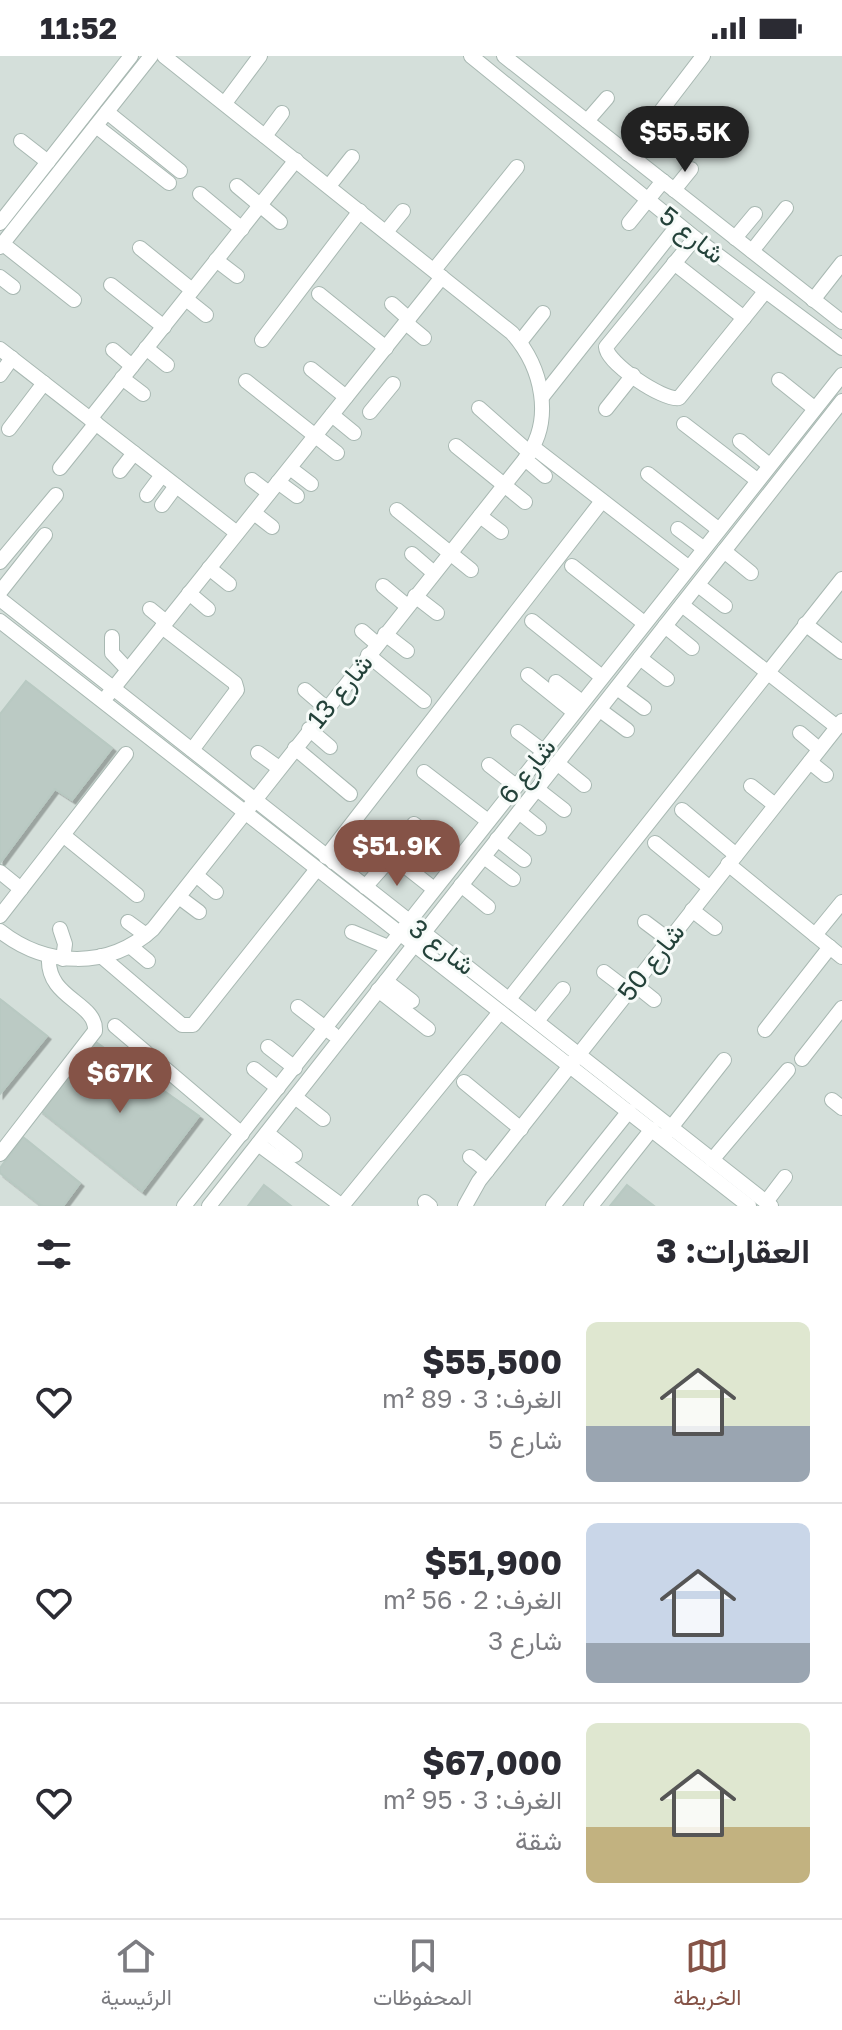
<!DOCTYPE html>
<html lang="ar">
<head>
<meta charset="utf-8">
<style>
	body { margin:0; font-family:"Golos Text",Vazirmatn,sans-serif; background:#f2f2f3; color:#2b2b33; direction:rtl; height:100vh; display:flex; flex-direction:column; font-size:30px; white-space:nowrap }
	* { box-sizing:border-box; margin:0 }
	p { font-size:26px; color:#7c7c81 }
	.icon { flex:none; width:44px; height:44px; fill:none; stroke:currentColor; stroke-width:2; stroke-linecap:round; stroke-linejoin:round }
	.map { position:relative; height:1150px; overflow:hidden; direction:ltr }
	.details { display:flex; flex-direction:column; background:#fff; flex:1 }
	.details>* { flex:none }
	.price { position:absolute; translate:-50% -68px; padding:0 18px; border-radius:28px; background:#855347; color:#fff; font-size:26px; line-height:52px; filter:drop-shadow(0 2px 4px #0008) }
	.price::after { content:''; position:absolute; left:50%; top:48px; width:24px; height:18px; margin-left:-12px; background:inherit; clip-path:polygon(0 0,100% 0,50% 100%) }
	.price.active { background:#222; color:#fff }
	ul { padding:0; list-style:none }
	li { display:flex; align-items:center; gap:24px; height:200px; padding:0 32px }
	li+li { border-top:2px solid #e1e1e2 }
	li span { display:grid; place-items:center; flex:none; width:224px; height:160px; border-radius:12px; color:#555 }
	li>.icon { margin-inline-start:auto }
	span .icon { width:96px; height:96px; fill:#fffc; stroke-width:1 }
	li b { font-size:34px }
	h2 { display:flex; justify-content:space-between; align-items:center; height:96px; padding:0 32px; font-size:34px }
	.status { display:flex; justify-content:space-between; align-items:center; height:56px; padding:0 40px; background:#fff; direction:ltr }
	.status svg { height:22px; fill:currentColor }
	.menu { display:flex; justify-content:space-around; align-items:center; height:112px; border-top:2px solid #e1e1e2; background:#fff; font-size:22px; color:#7c7c81 }
	.menu a { display:grid; justify-items:center; gap:4px }
	.menu .active { color:#855347 }
	.map>svg:first-child { display:block }
</style>
</head>
<body>
<div class="status"><b>11:52</b><svg viewBox="0 0 49 12"><path d="M0 12V9h3v3zM5 12V6h3v6zM10 12V3h3v9zM15 12V0h3v12zM26 1h20v11H26zM47 4h2v5h-2z"/></svg></div>
<div class="map">
<svg width="842" height="1150" viewBox="0 0 842 1150">
	<defs>
		<filter id="shadow"><feDropShadow dx="3.5" dy="3.5" stdDeviation="0" flood-color="#0004"/></filter>
	</defs>
	<rect width="100%" height="100%" fill="#e6efeb"/>
	<rect fill="#d4dfda" x="0" y="0" width="842" height="1150"/>
	<g fill="#bbcac4" stroke="#b8c9c2" stroke-width="2" filter="url(#shadow)">
		<path d="M26,625L112,692L72,744L55,733L0,807V658Z"/>
		<path d="M0,943L47,980L0,1038Z"/>
		<path d="M96,986L199,1060L142,1135L40,1054Z"/>
		<path d="M23,1081L80,1127L63,1150H42L0,1117V1112Z"/>
		<path d="M264,1129L291,1150H248Z"/>
		<path d="M627,1129L654,1150H610Z"/>
	</g>
	<g fill="none" stroke-linecap="round" stroke-linejoin="round">
		<defs>
			<g id="minor">
				<path d="M471,0L695,182L842,292"/>
				<path d="M504,0L842,266"/>
				<path d="M225,47L260,0"/>
				<path d="M107,56L180,115"/>
				<path d="M587,65L607,42"/>
				<path d="M96,70L169,127"/>
				<path d="M265,80L282,57"/>
				<path d="M21,85L48,106"/>
				<path d="M628,98L703,0"/>
				<path d="M237,130L280,166"/>
				<path d="M329,130L352,101"/>
				<path d="M674,134L691,113"/>
				<path d="M200,138L242,173"/>
				<path d="M0,167L131,0"/>
				<path d="M629,167L663,125"/>
				<path d="M386,176L403,155"/>
				<path d="M695,182L606,291C607,307 663,345 679,342L764,237"/>
				<path d="M735,182L755,158"/>
				<path d="M3,188L74,244"/>
				<path d="M0,191L151,0"/>
				<path d="M140,192L192,234"/>
				<path d="M752,195L786,152"/>
				<path d="M216,204L237,220"/>
				<path d="M674,207L744,262"/>
				<path d="M434,214L517,111"/>
				<path d="M0,221L13,231"/>
				<path d="M111,229L164,271"/>
				<path d="M319,238L386,292"/>
				<path d="M186,243L206,259"/>
				<path d="M813,244L842,207"/>
				<path d="M392,248L409,263"/>
				<path d="M406,267L424,282"/>
				<path d="M262,284L360,155"/>
				<path d="M520,286L543,257"/>
				<path d="M146,292L167,309"/>
				<path d="M0,293L237,477"/>
				<path d="M113,294L132,310"/>
				<path d="M311,313L346,341"/>
				<path d="M0,319L12,302"/>
				<path d="M122,322L143,338"/>
				<path d="M779,324L814,352"/>
				<path d="M246,325L337,397"/>
				<path d="M542,341L678,169"/>
				<path d="M479,352L530,397"/>
				<path d="M606,353L633,319"/>
				<path d="M370,356L393,328"/>
				<path d="M332,359L354,377"/>
				<path d="M90,363L296,104"/>
				<path d="M684,368L757,424"/>
				<path d="M9,373L44,327"/>
				<path d="M740,385L769,409"/>
				<path d="M456,390L525,446"/>
				<path d="M533,391L688,511"/>
				<path d="M525,403L545,420"/>
				<path d="M60,412L96,367"/>
				<path d="M290,412L311,428"/>
				<path d="M120,415L134,397"/>
				<path d="M648,418L718,473"/>
				<path d="M252,424L269,437"/>
				<path d="M278,426L297,440"/>
				<path d="M147,439L162,419"/>
				<path d="M162,449L176,430"/>
				<path d="M397,454L471,514"/>
				<path d="M254,457L272,471"/>
				<path d="M480,460L501,476"/>
				<path d="M678,473L703,492"/>
				<path d="M724,495L751,517"/>
				<path d="M412,498L434,517"/>
				<path d="M0,506L56,439"/>
				<path d="M572,510L644,567"/>
				<path d="M209,512L229,528"/>
				<path d="M698,529L725,550"/>
				<path d="M383,530L407,550"/>
				<path d="M0,536L45,479"/>
				<path d="M189,537L208,553"/>
				<path d="M415,540L437,557"/>
				<path d="M0,543L771,1150"/>
				<path d="M682,549L837,671"/>
				<path d="M150,553L166,566"/>
				<path d="M0,565L749,1150"/>
				<path d="M532,565L602,621"/>
				<path d="M805,568L842,596"/>
				<path d="M665,570L692,592"/>
				<path d="M162,571L235,627L237,634L192,694"/>
				<path d="M362,575L377,588"/>
				<path d="M385,578L407,595"/>
				<path d="M112,581V597L128,614"/>
				<path d="M368,599L424,645"/>
				<path d="M640,602L667,623"/>
				<path d="M528,619L574,656"/>
				<path d="M556,626L582,646"/>
				<path d="M617,632L644,652"/>
				<path d="M305,634L326,652"/>
				<path d="M108,639L442,221"/>
				<path d="M600,654L627,674"/>
				<path d="M309,673L330,691"/>
				<path d="M518,676L543,695"/>
				<path d="M800,677L819,693"/>
				<path d="M295,692L350,738"/>
				<path d="M258,697L279,712"/>
				<path d="M810,706L826,719"/>
				<path d="M557,707L584,729"/>
				<path d="M489,709L516,730"/>
				<path d="M424,716L488,765"/>
				<path d="M751,730L775,749"/>
				<path d="M537,733L564,754"/>
				<path d="M682,754L736,799"/>
				<path d="M519,756L539,772"/>
				<path d="M414,768L458,802"/>
				<path d="M63,779L137,839"/>
				<path d="M497,783L524,804"/>
				<path d="M655,787L710,832"/>
				<path d="M326,801L602,445"/>
				<path d="M484,801L513,823"/>
				<path d="M333,806L342,795L350,793L379,815"/>
				<path d="M728,808L842,901"/>
				<path d="M0,816L21,833"/>
				<path d="M196,819L216,836"/>
				<path d="M461,829L488,851"/>
				<path d="M365,831L388,805L396,803L434,833"/>
				<path d="M179,841L199,856"/>
				<path d="M692,854L715,872"/>
				<path d="M0,860L126,698"/>
				<path d="M128,866L146,879"/>
				<path d="M645,866L669,884"/>
				<path d="M60,873L65,888L63,903"/>
				<path d="M0,875C46,911 108,914 153,873L525,403C555,364 542,311 512,277L164,0"/>
				<path d="M352,876L388,891"/>
				<path d="M815,879L842,846"/>
				<path d="M130,890L148,905"/>
				<path d="M101,900L182,969H193L317,813"/>
				<path d="M604,916L629,935"/>
				<path d="M386,925L412,945"/>
				<path d="M634,928L654,944"/>
				<path d="M378,934L428,973"/>
				<path d="M509,943L842,523"/>
				<path d="M298,951L333,978"/>
				<path d="M537,965L563,933"/>
				<path d="M115,970L242,1078"/>
				<path d="M765,974L830,891"/>
				<path d="M268,991L295,1012"/>
				<path d="M802,1003L842,952"/>
				<path d="M254,1013L278,1032"/>
				<path d="M464,1026L521,1073"/>
				<path d="M295,1041L323,1063"/>
				<path d="M832,1044L842,1052"/>
				<path d="M267,1077L295,1099"/>
				<path d="M666,1078L724,1004"/>
				<path d="M258,1088L342,1150L500,956"/>
				<path d="M0,1098L95,975C97,946 46,943 49,901"/>
				<path d="M470,1101L487,1115"/>
				<path d="M712,1104L788,1014"/>
				<path d="M425,1146L430,1150"/>
				<path d="M766,1146L785,1121"/>
				<path d="M184,1150L842,319"/>
				<path d="M209,1150L842,345"/>
				<path d="M465,1150L479,1125L842,665"/>
				<path d="M553,1150L629,1055"/>
				<path d="M591,1150L652,1073"/>
			</g>
		</defs>
		<use href="#minor" stroke="#a8b8b2" stroke-width="16"/>
		<use href="#minor" stroke="#fff" stroke-width="14"/>
	</g>
	<g text-anchor="middle" stroke-width="6" stroke-linejoin="round" paint-order="stroke">
		<g font-size="26" fill="#24423a" stroke="#f7fbf9">
			<text transform="translate(692 179) rotate(38)" y="9">شارع 5</text>
			<text transform="translate(340 635) rotate(-51)" y="9">شارع 13</text>
			<text transform="translate(527 715) rotate(-52)" y="9">شارع 6</text>
			<text transform="translate(442 891) rotate(37)" y="9">شارع 3</text>
			<text transform="translate(651 906) rotate(-52)" y="9">شارع 50</text>
		</g>
	</g>
</svg>
<b class="price active" style="left:685px;top:118px">$55.5K</b>
<b class="price" style="left:397px;top:832px">$51.9K</b>
<b class="price" style="left:120px;top:1059px">$67K</b>
</div>
<section class="details">
<h2>العقارات: 3<svg class="icon" aria-label="filters" viewBox="0 0 24 24"><path d="M4 7h16M4 17h16"/><circle cx="9" cy="7" r="2"/><circle cx="15" cy="17" r="2"/></svg></h2>
<ul>
<li><span style="background:linear-gradient(#dfe7d0 65%,#9aa5b1 0)"><svg class="icon" aria-label="home" viewBox="0 0 24 24"><path d="M3 11l9-7 9 7M6 9v11h12V9"/></svg></span><div><b>$55,500</b><p>الغرف: 3 · 89 m²</p><p>شارع 5</p></div><svg class="icon" aria-label="heart" viewBox="0 0 24 24"><path d="M12 20l-8-8c-3-5 5-10 8-4 3-6 11-1 8 4z"/></svg></li>
<li><span style="background:linear-gradient(#c9d6e8 75%,#9aa5b1 0)"><svg class="icon" aria-label="home" viewBox="0 0 24 24"><path d="M3 11l9-7 9 7M6 9v11h12V9"/></svg></span><div><b>$51,900</b><p>الغرف: 2 · 56 m²</p><p>شارع 3</p></div><svg class="icon" aria-label="heart" viewBox="0 0 24 24"><path d="M12 20l-8-8c-3-5 5-10 8-4 3-6 11-1 8 4z"/></svg></li>
<li><span style="background:linear-gradient(#dfe7d0 65%,#c2b280 0)"><svg class="icon" aria-label="home" viewBox="0 0 24 24"><path d="M3 11l9-7 9 7M6 9v11h12V9"/></svg></span><div><b>$67,000</b><p>الغرف: 3 · 95 m²</p><p>شقة</p></div><svg class="icon" aria-label="heart" viewBox="0 0 24 24"><path d="M12 20l-8-8c-3-5 5-10 8-4 3-6 11-1 8 4z"/></svg></li>
</ul>
</section>
<nav class="menu">
<a class="active"><svg class="icon" aria-label="map" viewBox="0 0 24 24"><path d="M3 6l6-2 6 2 6-2v14l-6 2-6-2-6 2zM9 4v14M15 6v14"/></svg>الخريطة</a>
<a><svg class="icon" aria-label="saved" viewBox="0 0 24 24"><path d="M7 4h10v16l-5-4-5 4z"/></svg>المحفوظات</a>
<a><svg class="icon" aria-label="home" viewBox="0 0 24 24"><path d="M3 11l9-7 9 7M6 9v11h12V9"/></svg>الرئيسية</a>
</nav>
</body>
</html>
